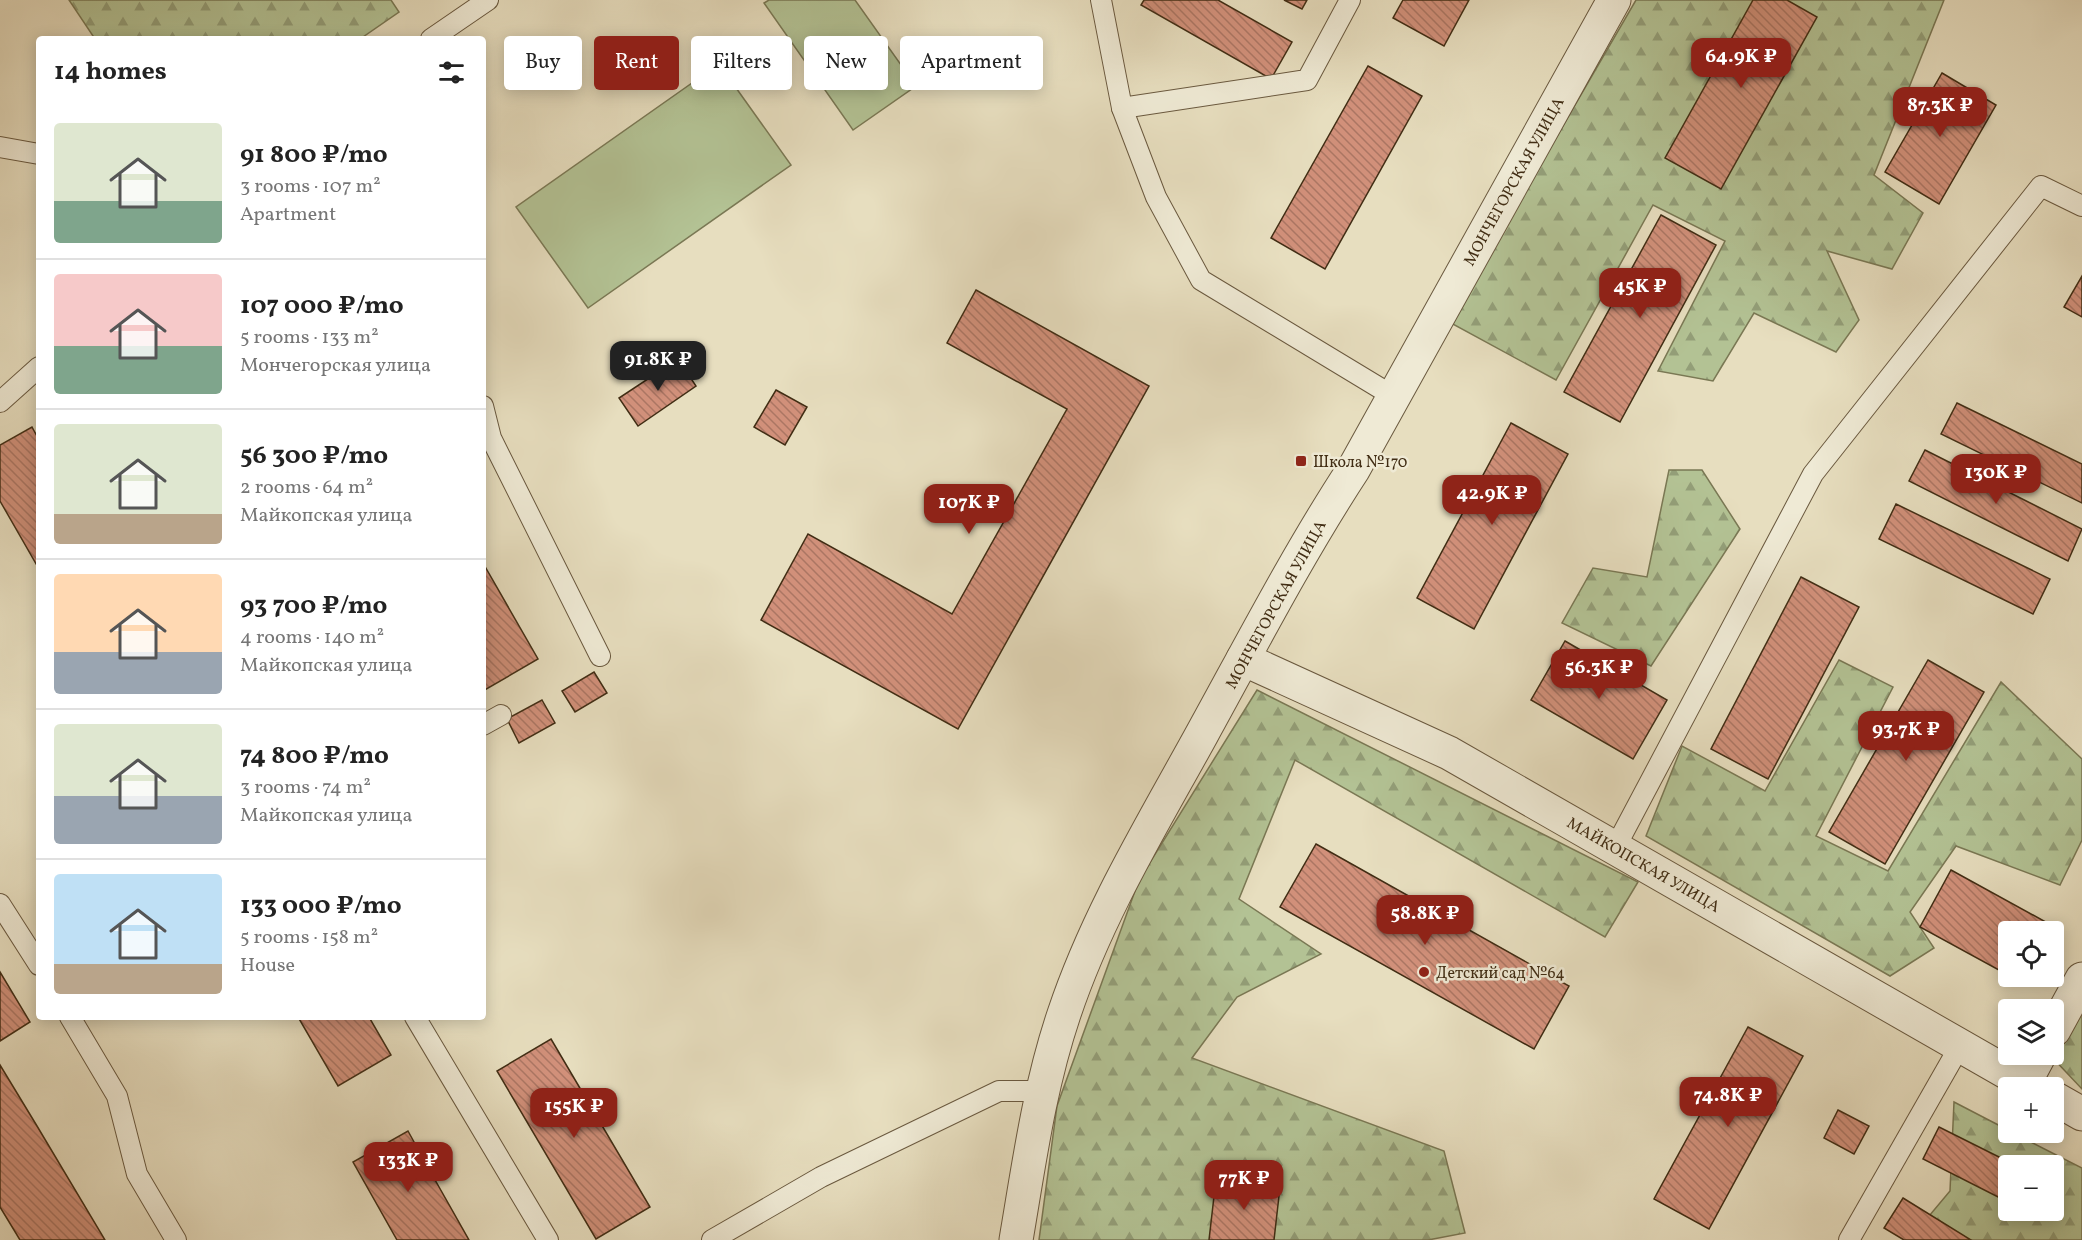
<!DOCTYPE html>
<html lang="en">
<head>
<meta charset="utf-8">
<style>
	body { margin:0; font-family:Vollkorn,serif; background:#f2f2f2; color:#222; height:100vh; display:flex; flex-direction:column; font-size:22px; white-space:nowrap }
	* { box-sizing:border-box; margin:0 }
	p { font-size:20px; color:#767676 }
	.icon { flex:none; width:33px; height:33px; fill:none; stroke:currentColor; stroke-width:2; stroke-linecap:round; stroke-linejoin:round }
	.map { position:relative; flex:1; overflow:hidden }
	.drawer { position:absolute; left:36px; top:36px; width:450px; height:984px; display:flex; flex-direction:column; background:#fff; border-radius:6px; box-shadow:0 3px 15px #0003 }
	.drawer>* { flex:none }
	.banner { position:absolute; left:504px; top:36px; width:570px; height:54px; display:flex; gap:12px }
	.fabs { position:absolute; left:1998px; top:921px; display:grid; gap:12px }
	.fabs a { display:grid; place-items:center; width:66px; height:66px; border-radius:6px; background:#fff; box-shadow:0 3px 15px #0003; font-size:30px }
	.price { position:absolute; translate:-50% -51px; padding:0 14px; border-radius:12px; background:#8f2418; color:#fff; font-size:20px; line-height:39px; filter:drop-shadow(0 2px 3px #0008) }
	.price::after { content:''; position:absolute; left:50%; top:36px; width:18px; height:14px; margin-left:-9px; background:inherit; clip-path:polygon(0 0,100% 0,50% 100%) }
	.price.on { background:#222; color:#fff }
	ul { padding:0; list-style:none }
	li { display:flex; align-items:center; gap:18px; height:150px; padding:0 18px }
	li+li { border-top:2px solid #e0e0e0 }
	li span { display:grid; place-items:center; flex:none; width:168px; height:120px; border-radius:6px; color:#555 }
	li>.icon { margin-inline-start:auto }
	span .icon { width:72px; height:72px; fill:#fffc; stroke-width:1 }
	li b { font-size:26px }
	h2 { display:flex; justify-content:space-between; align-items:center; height:72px; padding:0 18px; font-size:26px }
	.tag { padding:0 21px; border-radius:6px; background:#fff; box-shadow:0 3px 15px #0003; font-size:21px; line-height:54px }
	.tag.on { background:#8f2418; color:#fff }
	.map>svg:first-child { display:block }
</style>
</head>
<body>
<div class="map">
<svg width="2082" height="1240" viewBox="0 0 2082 1240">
	<defs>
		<pattern id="forest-firs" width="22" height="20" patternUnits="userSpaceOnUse" patternTransform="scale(1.5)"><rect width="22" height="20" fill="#b3c294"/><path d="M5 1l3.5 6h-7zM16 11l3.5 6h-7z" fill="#939e78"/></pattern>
		<pattern id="building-back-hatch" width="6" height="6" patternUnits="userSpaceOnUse" patternTransform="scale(1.5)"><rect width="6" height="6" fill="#d1907a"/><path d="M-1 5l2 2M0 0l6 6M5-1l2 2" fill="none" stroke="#ab7663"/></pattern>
	</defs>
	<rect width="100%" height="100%" fill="#e7debf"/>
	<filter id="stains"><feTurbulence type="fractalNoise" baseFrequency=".00333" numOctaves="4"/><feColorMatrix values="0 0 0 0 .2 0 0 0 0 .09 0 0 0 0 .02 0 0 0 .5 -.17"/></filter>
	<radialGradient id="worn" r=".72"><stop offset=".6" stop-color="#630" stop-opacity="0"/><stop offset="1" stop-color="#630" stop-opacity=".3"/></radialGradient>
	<g fill="url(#forest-firs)" stroke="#7a7854" stroke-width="1.5" fill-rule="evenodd">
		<path d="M69,0H391L399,12L360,39H95Z"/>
		<path d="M1636,0H1944L1874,175L1923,213L1892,269L1827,251L1859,320L1836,352L1754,313L1713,381L1658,371L1725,241L1653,205L1556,380L1449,322Z"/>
		<path d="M1669,470H1702L1740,529L1651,666L1562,623L1593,568L1647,577Z"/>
		<path d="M1839,660L1893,687L1816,836L1888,871L2001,682L2082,759V840L2060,885L1956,846L1910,912L1934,948L1890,976L1646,836L1682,746L1765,791Z"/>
		<path d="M1257,690L1638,882L1605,937L1295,760L1239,899L1321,954L1237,997L1192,1058L1444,1151L1465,1233L1428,1240H1039L1057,1106L1139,880Z"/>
		<path d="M2082,1003V1089L2050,1055L2054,1045Z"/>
		<path d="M1954,1102L2008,1130V1132L2013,1133L2082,1168V1240H1909L1950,1191ZM2008,1166H2054V1210H2008Z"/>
	</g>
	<g fill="#b3c294" stroke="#7a7854" stroke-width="1.5">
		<path d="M769,0H855L916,86L853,130L764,3Z"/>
		<path d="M719,64L791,165L588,308L516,207Z"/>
	</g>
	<g fill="url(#building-back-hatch)" stroke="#412d14" stroke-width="1.5">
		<path d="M1144,0H1218L1292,42L1271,79L1141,5Z"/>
		<path d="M1284,0H1307L1302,9Z"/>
		<path d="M1403,0H1469L1444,46L1393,18Z"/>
		<path d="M1753,0H1787L1817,17L1721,189L1665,158Z"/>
		<path d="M1368,66L1422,96L1325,269L1271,238Z"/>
		<path d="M1942,73L1996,105L1939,204L1885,172Z"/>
		<path d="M1661,215L1716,245L1620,422L1564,392Z"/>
		<path d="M2082,276V317L2064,307Z"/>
		<path d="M976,290L1149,386L958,729L761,620L808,534L952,614L1067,409L947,343Z"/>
		<path d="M678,359L696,386L638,426L619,398Z"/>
		<path d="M776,390L807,407L785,445L754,427Z"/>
		<path d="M1957,403L2082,464V503L1941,434Z"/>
		<path d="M1511,423L1568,454L1474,629L1417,598Z"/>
		<path d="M32,427L39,440V569L0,501V445Z"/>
		<path d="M1925,450L2082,529L2068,561L1909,481Z"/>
		<path d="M1896,504L2050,579L2033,614L1879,539Z"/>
		<path d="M483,563L538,659L483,691Z"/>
		<path d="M1801,577L1859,607L1768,779L1711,749Z"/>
		<path d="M1565,641L1667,700L1633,759L1531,700Z"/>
		<path d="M1928,660L1984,692L1885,864L1829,832Z"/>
		<path d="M594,672L607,693L575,712L562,691Z"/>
		<path d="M542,700L555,723L519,743L507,719Z"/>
		<path d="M1316,844L1569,986L1534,1049L1280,907Z"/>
		<path d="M1951,870L2053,926L2050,932H2008V975L1920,927Z"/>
		<path d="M0,972L30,1022L0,1041Z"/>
		<path d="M298,1017H369L391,1055L338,1086Z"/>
		<path d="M1748,1027L1803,1056L1709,1229L1654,1199Z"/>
		<path d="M551,1039L650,1207L596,1239L497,1071Z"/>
		<path d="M0,1065L37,1126L105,1240H20L0,1207Z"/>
		<path d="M1838,1110L1869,1126L1854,1154L1824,1138Z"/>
		<path d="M1939,1127L2017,1166H2008V1202L1923,1159Z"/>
		<path d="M408,1131L430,1171L469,1240H397L353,1162Z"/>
		<path d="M1216,1179L1280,1187L1274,1240H1209Z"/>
		<path d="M1903,1198L1971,1240H1904L1884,1228Z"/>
	</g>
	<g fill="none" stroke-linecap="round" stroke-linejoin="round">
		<defs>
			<g id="service">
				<path d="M1101,0L1122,108L1156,197L1201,280L1393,396"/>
				<path d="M431,39L488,0"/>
				<path d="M1122,108L1307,80L1350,0"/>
				<path d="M0,147L39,154"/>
				<path d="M0,402L39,367"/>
				<path d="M483,406L491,438L600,656"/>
				<path d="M483,725L501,715"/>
				<path d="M1615,848L1813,474L2041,186L2082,206"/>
				<path d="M0,904L39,965"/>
				<path d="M70,1017L117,1096L137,1174L176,1240"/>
				<path d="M415,1017L548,1240"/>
				<path d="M712,1240L821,1177L999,1091H1041"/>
				<path d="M1849,1240L1961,1044"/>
			</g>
			<g id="minor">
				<path d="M1243,659L1449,753L2034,1088"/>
				<path d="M2054,1030L2082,979"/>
				<path d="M2025,1082L2040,1054"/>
				<path d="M2054,1098L2082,1114"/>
			</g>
			<path id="tertiary" d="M1016,1240C1029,1164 1039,1088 1064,1014C1097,915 1152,825 1202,734C1251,645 1298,554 1353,470L1614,0"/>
		</defs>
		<use href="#service" stroke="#6a593f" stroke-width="22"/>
		<use href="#minor" stroke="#6a593f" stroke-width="35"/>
		<use href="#tertiary" stroke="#6a593f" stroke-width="35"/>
		<use href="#service" stroke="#efead5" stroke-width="20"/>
		<use href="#minor" stroke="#efead5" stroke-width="33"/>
		<use href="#tertiary" stroke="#efead5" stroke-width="33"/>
	</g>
	<g fill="#8f2418" stroke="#efead5" stroke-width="2">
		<rect x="1295" y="455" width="12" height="12" rx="3"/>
		<circle cx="1424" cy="972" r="6"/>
	</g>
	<g text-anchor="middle" stroke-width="5" stroke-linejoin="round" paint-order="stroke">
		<g font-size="16" fill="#412d14" stroke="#efead5">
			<text transform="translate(1513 181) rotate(-61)" y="6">МОНЧЕГОРСКАЯ УЛИЦА</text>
			<text transform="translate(1275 604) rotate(-61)" y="6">МОНЧЕГОРСКАЯ УЛИЦА</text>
			<text transform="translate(1644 864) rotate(30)" y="6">МАЙКОПСКАЯ УЛИЦА</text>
		</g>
		<g font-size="16" fill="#412d14" stroke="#efead5" text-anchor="start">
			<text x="1313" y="467">Школа №170</text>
			<text x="1436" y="978">Детский сад №64</text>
		</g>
	</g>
	<rect width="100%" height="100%" filter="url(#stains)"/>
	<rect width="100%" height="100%" fill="url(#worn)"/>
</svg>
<div class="fabs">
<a><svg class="icon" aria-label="locate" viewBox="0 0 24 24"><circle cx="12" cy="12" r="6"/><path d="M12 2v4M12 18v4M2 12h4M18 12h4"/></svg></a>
<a><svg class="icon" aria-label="layers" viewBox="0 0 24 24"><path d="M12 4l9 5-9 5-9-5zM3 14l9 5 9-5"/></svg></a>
<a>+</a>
<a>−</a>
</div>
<b class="price" style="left:1741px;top:89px">64.9K ₽</b>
<b class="price" style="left:1940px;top:138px">87.3K ₽</b>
<b class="price" style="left:1640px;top:319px">45K ₽</b>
<b class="price on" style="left:658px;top:392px">91.8K ₽</b>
<b class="price" style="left:1996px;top:505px">130K ₽</b>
<b class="price" style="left:1492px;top:526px">42.9K ₽</b>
<b class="price" style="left:969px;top:535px">107K ₽</b>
<b class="price" style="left:1599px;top:700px">56.3K ₽</b>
<b class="price" style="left:1906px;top:762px">93.7K ₽</b>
<b class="price" style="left:1425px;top:946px">58.8K ₽</b>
<b class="price" style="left:1728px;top:1128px">74.8K ₽</b>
<b class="price" style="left:574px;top:1139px">155K ₽</b>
<b class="price" style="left:408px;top:1193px">133K ₽</b>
<b class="price" style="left:1244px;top:1211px">77K ₽</b>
<div class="banner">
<a class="tag">Buy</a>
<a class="tag on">Rent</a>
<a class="tag">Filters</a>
<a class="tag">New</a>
<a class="tag">Apartment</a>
</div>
<section class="drawer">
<h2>14 homes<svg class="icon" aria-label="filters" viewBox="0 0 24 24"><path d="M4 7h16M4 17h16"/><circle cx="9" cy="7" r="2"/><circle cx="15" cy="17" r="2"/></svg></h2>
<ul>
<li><span style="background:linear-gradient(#dfe7d0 65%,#7fa58c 0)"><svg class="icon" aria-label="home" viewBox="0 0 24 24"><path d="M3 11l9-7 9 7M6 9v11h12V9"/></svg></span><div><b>91 800 ₽/mo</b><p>3 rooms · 107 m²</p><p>Apartment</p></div></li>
<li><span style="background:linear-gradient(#f6c9c9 60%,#7fa58c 0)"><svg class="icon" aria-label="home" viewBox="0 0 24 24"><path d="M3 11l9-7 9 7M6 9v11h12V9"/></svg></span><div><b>107 000 ₽/mo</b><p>5 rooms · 133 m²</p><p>Мончегорская улица</p></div></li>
<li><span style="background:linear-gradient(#dfe7d0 75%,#b9a48a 0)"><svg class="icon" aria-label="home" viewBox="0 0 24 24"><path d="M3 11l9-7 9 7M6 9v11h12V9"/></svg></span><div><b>56 300 ₽/mo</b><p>2 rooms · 64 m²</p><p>Майкопская улица</p></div></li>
<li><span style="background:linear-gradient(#ffd9b3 65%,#9aa5b1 0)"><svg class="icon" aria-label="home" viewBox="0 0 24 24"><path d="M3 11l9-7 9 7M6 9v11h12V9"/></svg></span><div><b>93 700 ₽/mo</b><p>4 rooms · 140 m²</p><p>Майкопская улица</p></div></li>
<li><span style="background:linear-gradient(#dfe7d0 60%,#9aa5b1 0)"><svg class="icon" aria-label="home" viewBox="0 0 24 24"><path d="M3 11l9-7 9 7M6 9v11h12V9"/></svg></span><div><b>74 800 ₽/mo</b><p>3 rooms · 74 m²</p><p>Майкопская улица</p></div></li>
<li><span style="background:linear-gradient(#bfe0f5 75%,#b9a48a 0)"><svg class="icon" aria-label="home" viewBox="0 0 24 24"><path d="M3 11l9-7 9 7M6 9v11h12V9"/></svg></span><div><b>133 000 ₽/mo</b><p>5 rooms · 158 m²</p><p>House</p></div></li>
</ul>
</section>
</div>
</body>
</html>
